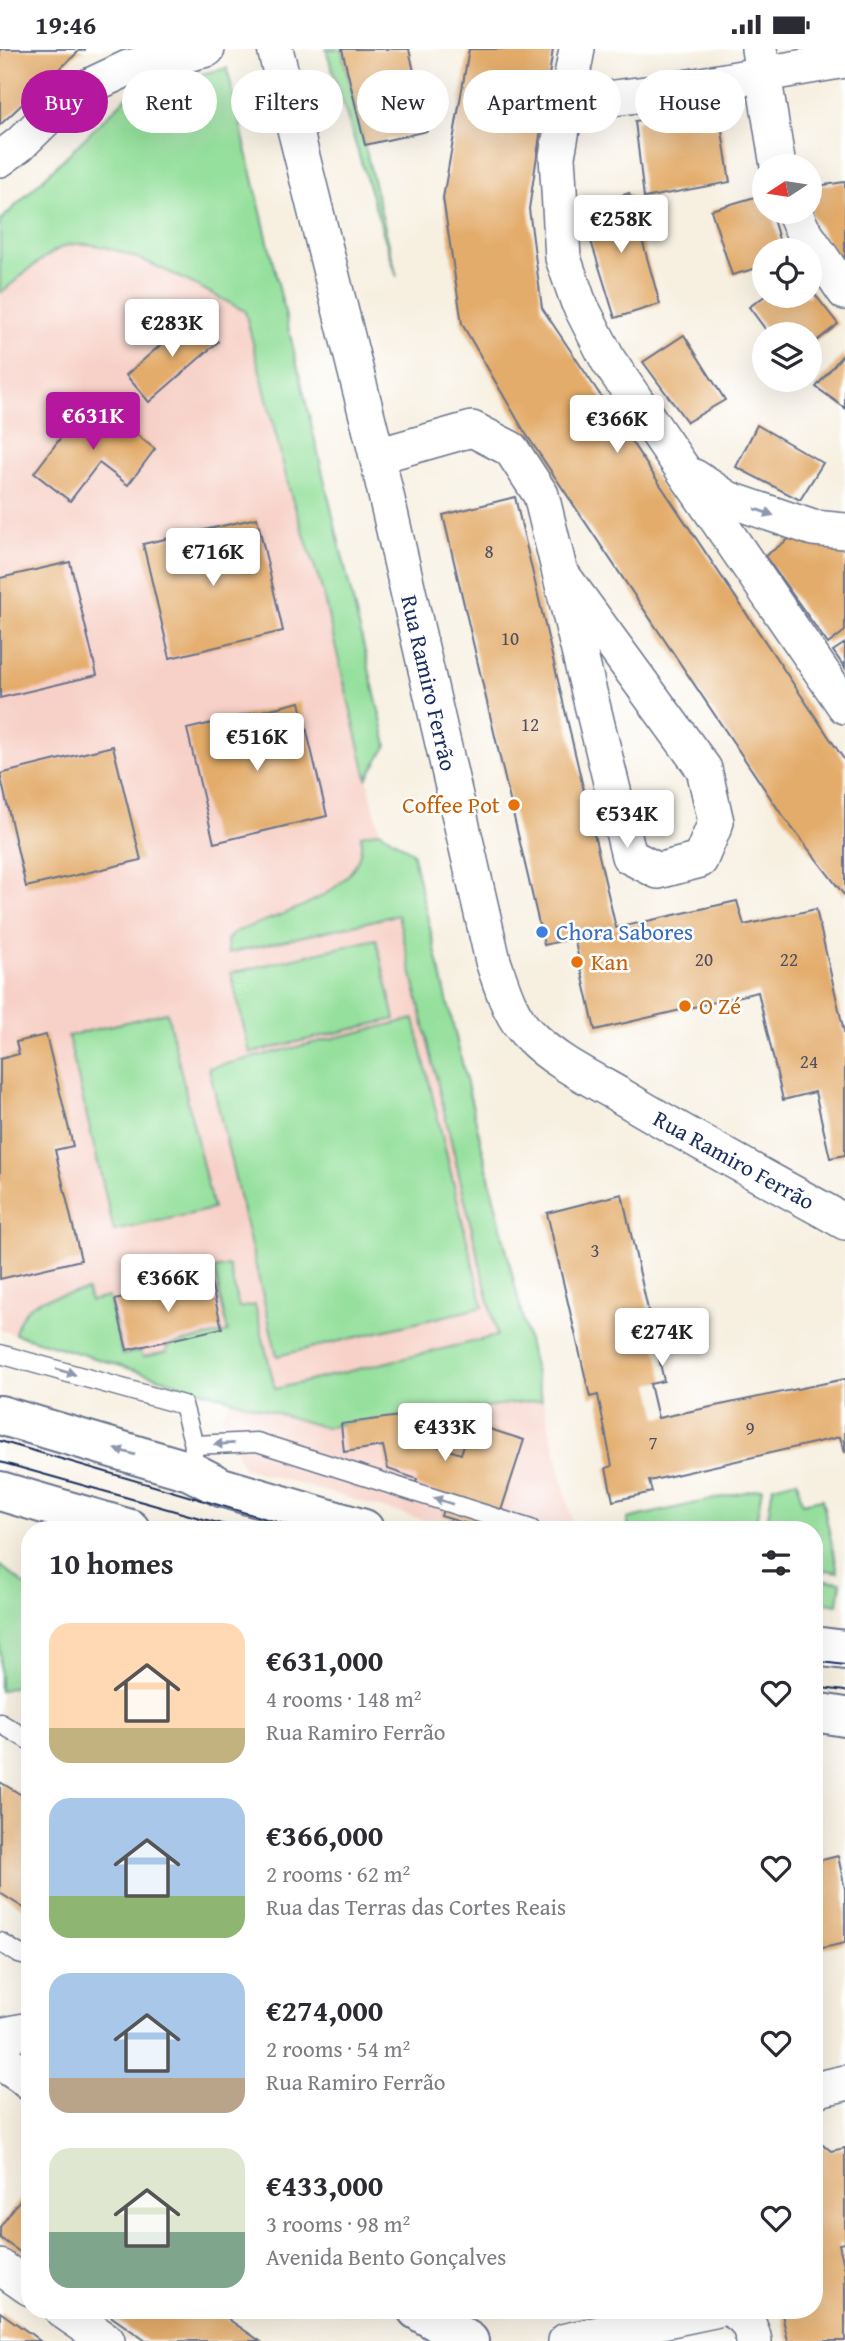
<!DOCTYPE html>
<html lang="en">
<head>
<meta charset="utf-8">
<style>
	body { margin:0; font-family:"Gentium Book Plus",serif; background:#f2f2f3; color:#2b2b33; height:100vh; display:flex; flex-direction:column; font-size:26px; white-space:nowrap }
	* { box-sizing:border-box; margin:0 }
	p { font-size:23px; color:#7c7c81 }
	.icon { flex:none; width:38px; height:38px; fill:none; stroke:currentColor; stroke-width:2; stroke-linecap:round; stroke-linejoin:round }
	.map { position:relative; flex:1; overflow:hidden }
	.details { position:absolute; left:21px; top:1472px; width:802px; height:798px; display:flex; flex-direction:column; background:#fff; border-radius:28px; box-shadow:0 7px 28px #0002 }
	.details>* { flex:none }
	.hud { position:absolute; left:21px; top:21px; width:803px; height:63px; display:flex; gap:14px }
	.needle { width:46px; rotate:258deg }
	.buttons { position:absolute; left:752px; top:105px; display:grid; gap:14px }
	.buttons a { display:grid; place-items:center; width:70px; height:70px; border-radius:50%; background:#fff; box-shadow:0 7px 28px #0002; font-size:35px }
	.price { position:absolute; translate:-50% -60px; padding:0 16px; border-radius:7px; background:#fff; color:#222; font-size:23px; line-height:46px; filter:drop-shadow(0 2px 4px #0008) }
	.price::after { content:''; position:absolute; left:50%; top:42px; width:21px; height:16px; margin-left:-10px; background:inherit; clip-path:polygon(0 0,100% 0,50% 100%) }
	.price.on { background:#b5179e; color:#fff }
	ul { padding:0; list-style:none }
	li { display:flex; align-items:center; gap:21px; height:175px; padding:0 28px }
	li span { display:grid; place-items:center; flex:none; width:196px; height:140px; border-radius:21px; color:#555 }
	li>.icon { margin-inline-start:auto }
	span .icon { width:84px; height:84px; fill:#fffc; stroke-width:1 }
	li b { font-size:30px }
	h2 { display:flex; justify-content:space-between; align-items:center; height:84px; padding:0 28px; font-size:30px }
	.tag { padding:0 24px; border-radius:32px; background:#fff; box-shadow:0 7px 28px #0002; font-size:24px; line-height:63px }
	.tag.on { background:#b5179e; color:#fff }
	.status { display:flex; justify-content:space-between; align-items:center; height:49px; padding:0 35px; background:#fff; direction:ltr }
	.status svg { height:19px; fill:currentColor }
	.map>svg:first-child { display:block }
</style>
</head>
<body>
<div class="status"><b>19:46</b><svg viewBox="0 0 49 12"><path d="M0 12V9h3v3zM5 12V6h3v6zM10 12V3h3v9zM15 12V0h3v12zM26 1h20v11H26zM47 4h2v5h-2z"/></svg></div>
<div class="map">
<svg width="845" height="2292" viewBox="0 0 845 2292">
	<rect width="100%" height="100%" fill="#fff"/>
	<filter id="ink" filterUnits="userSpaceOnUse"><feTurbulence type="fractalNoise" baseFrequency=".0143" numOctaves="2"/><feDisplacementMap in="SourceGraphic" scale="14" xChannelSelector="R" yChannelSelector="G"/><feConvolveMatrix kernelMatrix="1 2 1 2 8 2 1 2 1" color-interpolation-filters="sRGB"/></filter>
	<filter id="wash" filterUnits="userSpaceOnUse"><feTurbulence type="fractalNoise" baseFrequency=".00686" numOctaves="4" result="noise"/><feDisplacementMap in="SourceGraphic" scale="28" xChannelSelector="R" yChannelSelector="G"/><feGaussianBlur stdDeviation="1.57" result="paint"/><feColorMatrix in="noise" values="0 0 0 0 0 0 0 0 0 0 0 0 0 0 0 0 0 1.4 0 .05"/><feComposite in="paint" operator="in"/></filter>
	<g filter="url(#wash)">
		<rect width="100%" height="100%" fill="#f7f0e1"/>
		<path fill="#f7d1c7" d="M227,19L387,696L367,729L380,782L412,803L574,1480H455L243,1419L221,1366L232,1350L0,1281V172L134,41Z"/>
		<g fill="#95e09c" stroke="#58887d" stroke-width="2">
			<path d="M326,0H341L397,228Z"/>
			<path d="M227,19L387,696L367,729L321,537L290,443L245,262C207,243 105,182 65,197C44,205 19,230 0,244V172L134,41Z"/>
			<path d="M380,782L412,803L542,1351L341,1375L326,1379L15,1285C24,1245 53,1249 87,1241L90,1252L109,1248L122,1306L141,1302L143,1308L167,1303L166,1297L228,1283L214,1220L229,1217L239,1259L255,1256L275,1340L497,1287L398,866L228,904L227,891L235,883C278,865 368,845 361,786Z"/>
			<path d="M376,890L395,970L250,1004L231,924Z"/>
			<path d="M167,963L213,1160L114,1182L68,987Z"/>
			<path d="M414,970L483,1258L277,1307L209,1019Z"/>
			<path d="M797,1431L802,1454L822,1450L838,1523L814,1519V1480H766L773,1437Z"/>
			<path d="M762,1439L755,1480H629L627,1470Z"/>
			<path d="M0,1516L30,1540V1633L0,1642Z"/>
			<path d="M814,1529L841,1533L838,1556L814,1552Z"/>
		</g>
		<g id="blocks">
			<g fill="#e3ac6a">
				<path d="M0,0H85V1L79,2L0,76Z"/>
				<path d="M342,0H409L427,82L365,96Z"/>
				<path d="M469,0H553L529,160L542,259L845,712V847L782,766L524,382L462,275L443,149Z"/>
				<path d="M718,57L730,133L644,149L635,72Z"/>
				<path d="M845,133V222L810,163V138Z"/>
				<path d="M629,144L660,255L615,269L581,160Z"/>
				<path d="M765,145V163H771L782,201H765V217L732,226L711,161Z"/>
				<path d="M810,239L838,275L810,297V285H769L749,258L765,247H810Z"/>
				<path d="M195,266L218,293L149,353L126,326Z"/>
				<path d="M684,286L725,351L687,373L643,313Z"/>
				<path d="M845,303V359L816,338Z"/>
				<path d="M90,350L155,400L128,436L99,414L70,452L34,424Z"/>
				<path d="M757,376L823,414L800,451L736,418Z"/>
				<path d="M515,448L616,879L737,852L744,876L816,860L845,987V1106L830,1109L815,1043L783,1051L758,943L595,981L574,889L544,896L443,466Z"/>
				<path d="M257,469L283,582L170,609L143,495Z"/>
				<path d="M796,485L845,495V582L828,595L765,507Z"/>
				<path d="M70,513L97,626L0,649V529Z"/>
				<path d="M845,594V619L833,602Z"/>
				<path d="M300,653L327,767L214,794L187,680Z"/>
				<path d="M113,697L141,811L26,838L0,725Z"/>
				<path d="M46,986L73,1097L55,1101L81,1211L0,1230V1010L19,1005L16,993Z"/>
				<path d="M622,1145L664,1332L650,1335L658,1369L845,1330V1404L840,1388L649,1432L652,1443L613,1452L606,1419L612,1417L598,1346L590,1348L547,1164Z"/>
				<path d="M210,1229L222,1279L127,1301L115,1251Z"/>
				<path d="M436,1362L437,1397L461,1405L471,1374L524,1391L495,1480H484L441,1467L447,1447L415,1436L417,1430L388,1420L383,1397L344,1403L341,1375Z"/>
				<path d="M0,1733L30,1751V1863L0,1844Z"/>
				<path d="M814,1798L818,1812L838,1807L845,1840V1894L814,1901Z"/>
				<path d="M814,2088L831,2102L845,2099V2194L839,2195L845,2221V2292H788L781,2261H814Z"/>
				<path d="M30,2137V2210L0,2189V2178Z"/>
				<path d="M102,2261H215L260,2292H146Z"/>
				<path d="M0,2263L31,2285L40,2292H0Z"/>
			</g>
		</g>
	</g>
	<g filter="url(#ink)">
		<use href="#blocks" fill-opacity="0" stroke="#68738c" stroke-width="2"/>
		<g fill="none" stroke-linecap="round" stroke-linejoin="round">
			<defs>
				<g id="service">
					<path d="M0,1305L183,1356L194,1396L193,1406"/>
					<path d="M194,1396L257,1393L531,1480"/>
					<path d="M0,1674L30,1692"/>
					<path d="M0,1893L19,1905L30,1908"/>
				</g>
				<g id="minor">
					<path d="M275,0L377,407L493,912C502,938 510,968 531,988C556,1013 590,1029 621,1047C694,1091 770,1131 845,1173"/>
					<path d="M577,0L557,107L563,209L578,252L608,311L845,657"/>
					<path d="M759,0L778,117"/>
					<path d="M567,55L661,43L845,11"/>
					<path d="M0,110L20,95L63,53L79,42L128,19L207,0"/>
					<path d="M794,163L802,180L845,243"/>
					<path d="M377,407L472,380L511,400L541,446L629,807L658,822L700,811L716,773L704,720L560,523"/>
					<path d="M694,428L728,450L813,479L845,482"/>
					<path d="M0,1987L30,1981"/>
					<path d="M814,2041L845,2034"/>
					<path d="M0,2218L30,2239"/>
					<path d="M62,2261L107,2292"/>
					<path d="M732,2261C746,2268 751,2277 754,2292"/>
					<path d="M566,2292L714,2261"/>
				</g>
				<g id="primary">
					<path d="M0,1366L190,1422L221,1438L364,1480"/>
					<path d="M0,1442L130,1480"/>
					<path d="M814,1597L845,1601"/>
					<path d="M814,1663L845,1668"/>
					<path d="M0,2011L23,2026L30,2032"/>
					<path d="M417,2261L469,2292"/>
				</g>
			</defs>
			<use href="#service" stroke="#68738c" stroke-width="21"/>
			<use href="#minor" stroke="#68738c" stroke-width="38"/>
			<use href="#primary" stroke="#68738c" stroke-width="42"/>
			<use href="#service" stroke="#fff" stroke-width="18"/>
			<use href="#minor" stroke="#fff" stroke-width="35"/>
			<use href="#primary" stroke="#fff" stroke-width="38"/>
			<g stroke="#1b2f5e" stroke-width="2">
				<path d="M0,1392L301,1480"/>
				<path d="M0,1413L239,1480"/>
				<path d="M814,1612L845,1616"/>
				<path d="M814,1638L845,1642"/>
			</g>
		</g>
		<defs><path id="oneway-solid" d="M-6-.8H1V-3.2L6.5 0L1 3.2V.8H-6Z" transform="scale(1.75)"/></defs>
		<g fill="#8d97ae">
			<use href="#oneway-solid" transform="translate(764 463) rotate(19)"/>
			<use href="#oneway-solid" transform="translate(66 1323) rotate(16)"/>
			<use href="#oneway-solid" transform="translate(224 1395) rotate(177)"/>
			<use href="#oneway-solid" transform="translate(125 1403) rotate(-164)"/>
			<use href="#oneway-solid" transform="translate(443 1452) rotate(-162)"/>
		</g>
	</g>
	<g fill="#e8710a" stroke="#fff" stroke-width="2.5">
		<circle cx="514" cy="756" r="7"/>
		<circle cx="577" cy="913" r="7"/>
		<circle cx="685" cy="957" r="7"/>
	</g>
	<circle fill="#3f7fe0" stroke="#fff" stroke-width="2.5" cx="542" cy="883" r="7"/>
	<g text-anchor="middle" stroke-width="5" stroke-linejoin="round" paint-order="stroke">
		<g font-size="19" fill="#4d4e61">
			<text x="489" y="509">8</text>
			<text x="510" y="596">10</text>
			<text x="530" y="682">12</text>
			<text x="704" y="917">20</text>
			<text x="789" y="917">22</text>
			<text x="809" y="1019">24</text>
			<text x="595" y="1208">3</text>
			<text x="750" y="1386">9</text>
			<text x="653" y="1400">7</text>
		</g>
		<g font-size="23" fill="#1b2f5e" stroke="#fff">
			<text transform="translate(429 634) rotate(77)" y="8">Rua Ramiro Ferrão</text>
			<text transform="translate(734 1111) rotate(29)" y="8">Rua Ramiro Ferrão</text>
		</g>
		<g font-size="23" fill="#c56008" stroke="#fff" text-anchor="start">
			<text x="500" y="764" text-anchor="end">Coffee Pot</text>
			<text x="591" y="921">Kan</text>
			<text x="699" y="965">O Zé</text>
		</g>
		<g font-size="23" fill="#366cbe" stroke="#fff" text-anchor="start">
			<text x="556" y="891">Chora Sabores</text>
		</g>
	</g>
</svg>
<div class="buttons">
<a><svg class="needle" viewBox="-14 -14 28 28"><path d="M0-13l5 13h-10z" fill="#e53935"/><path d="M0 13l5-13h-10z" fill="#7c7c81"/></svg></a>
<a><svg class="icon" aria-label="locate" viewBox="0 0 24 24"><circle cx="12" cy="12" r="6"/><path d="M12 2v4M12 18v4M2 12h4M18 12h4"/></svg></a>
<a><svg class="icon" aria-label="layers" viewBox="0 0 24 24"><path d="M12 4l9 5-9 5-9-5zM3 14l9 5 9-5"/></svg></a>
</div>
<b class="price" style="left:621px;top:206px">€258K</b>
<b class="price" style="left:172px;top:310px">€283K</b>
<b class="price on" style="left:93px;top:403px">€631K</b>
<b class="price" style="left:617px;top:406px">€366K</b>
<b class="price" style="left:213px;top:539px">€716K</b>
<b class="price" style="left:257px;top:724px">€516K</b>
<b class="price" style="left:627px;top:801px">€534K</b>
<b class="price" style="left:168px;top:1265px">€366K</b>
<b class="price" style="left:662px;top:1319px">€274K</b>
<b class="price" style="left:445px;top:1414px">€433K</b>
<div class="hud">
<a class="tag on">Buy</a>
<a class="tag">Rent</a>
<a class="tag">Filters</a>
<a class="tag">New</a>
<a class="tag">Apartment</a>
<a class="tag">House</a>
</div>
<section class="details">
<h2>10 homes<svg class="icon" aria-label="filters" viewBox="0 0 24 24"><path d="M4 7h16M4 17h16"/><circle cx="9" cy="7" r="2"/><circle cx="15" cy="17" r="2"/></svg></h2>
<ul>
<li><span style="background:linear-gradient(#ffd9b3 75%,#c2b280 0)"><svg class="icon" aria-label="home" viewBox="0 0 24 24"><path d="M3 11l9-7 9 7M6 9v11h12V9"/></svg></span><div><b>€631,000</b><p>4 rooms · 148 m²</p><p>Rua Ramiro Ferrão</p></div><svg class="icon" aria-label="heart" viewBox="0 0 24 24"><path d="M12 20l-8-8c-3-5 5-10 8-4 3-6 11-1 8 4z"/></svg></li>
<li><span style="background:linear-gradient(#a9c7e8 70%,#8fb573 0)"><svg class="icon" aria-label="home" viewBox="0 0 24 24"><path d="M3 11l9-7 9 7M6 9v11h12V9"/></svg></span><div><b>€366,000</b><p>2 rooms · 62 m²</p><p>Rua das Terras das Cortes Reais</p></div><svg class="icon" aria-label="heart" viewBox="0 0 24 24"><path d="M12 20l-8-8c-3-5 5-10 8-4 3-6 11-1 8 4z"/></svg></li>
<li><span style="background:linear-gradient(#a9c7e8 75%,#b9a48a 0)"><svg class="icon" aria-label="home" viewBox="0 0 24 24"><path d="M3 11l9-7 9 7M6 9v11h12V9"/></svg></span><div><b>€274,000</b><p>2 rooms · 54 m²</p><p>Rua Ramiro Ferrão</p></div><svg class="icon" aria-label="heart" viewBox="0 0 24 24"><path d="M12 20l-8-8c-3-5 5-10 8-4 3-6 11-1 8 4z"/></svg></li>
<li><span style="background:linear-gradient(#dfe7d0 60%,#7fa58c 0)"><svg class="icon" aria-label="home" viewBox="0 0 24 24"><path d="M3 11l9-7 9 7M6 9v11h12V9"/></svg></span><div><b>€433,000</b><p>3 rooms · 98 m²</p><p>Avenida Bento Gonçalves</p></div><svg class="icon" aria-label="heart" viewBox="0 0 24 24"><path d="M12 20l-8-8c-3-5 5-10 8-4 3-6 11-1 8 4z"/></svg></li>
</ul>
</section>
</div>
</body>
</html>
